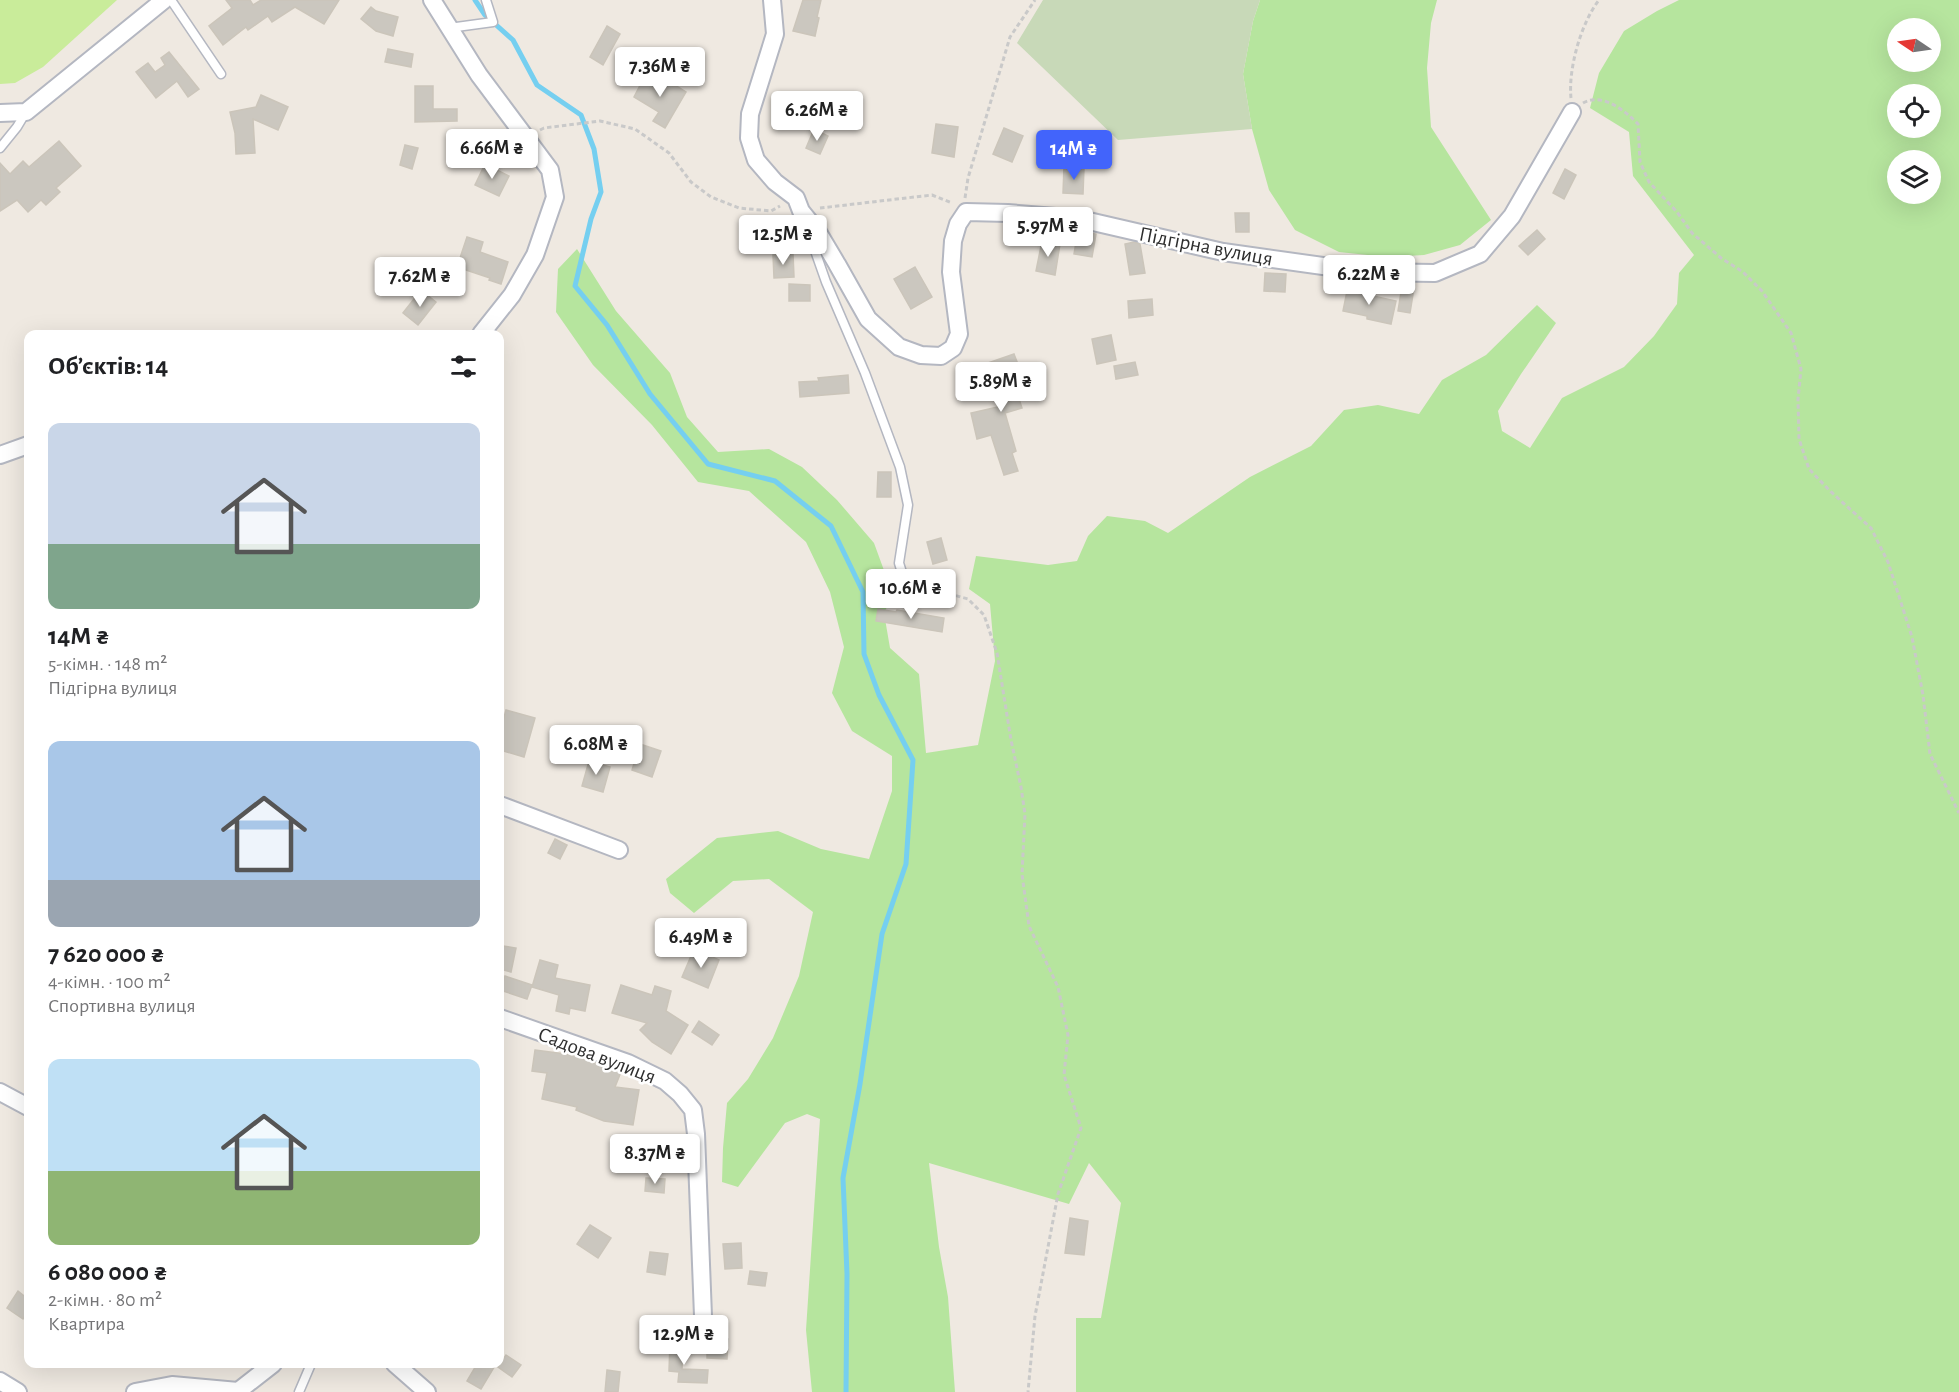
<!DOCTYPE html>
<html lang="uk">
<head>
<meta charset="utf-8">
<style>
	body { margin:0; font-family:"Alegreya Sans",sans-serif; background:#f6f6f6; color:#202124; height:100vh; display:flex; flex-direction:column; font-size:22px; white-space:nowrap }
	* { box-sizing:border-box; margin:0 }
	p { font-size:20px; color:#757577 }
	.icon { flex:none; width:33px; height:33px; fill:none; stroke:currentColor; stroke-width:2; stroke-linecap:round; stroke-linejoin:round }
	.map { position:relative; flex:1; overflow:hidden }
	.side { position:absolute; left:24px; top:330px; width:480px; height:1038px; display:flex; flex-direction:column; background:#fff; border-radius:12px; box-shadow:0 6px 24px #0002 }
	.side>* { flex:none }
	.needle { width:39px; rotate:283deg }
	.fabs { position:absolute; left:1887px; top:18px; display:grid; gap:12px }
	.fabs a { display:grid; place-items:center; width:54px; height:54px; border-radius:50%; background:#fff; box-shadow:0 6px 24px #0002; font-size:30px }
	.price { position:absolute; translate:-50% -51px; padding:0 14px; border-radius:6px; background:#fff; color:#222; font-size:20px; line-height:39px; filter:drop-shadow(0 2px 3px #0008) }
	.price::after { content:''; position:absolute; left:50%; top:36px; width:18px; height:14px; margin-left:-9px; background:inherit; clip-path:polygon(0 0,100% 0,50% 100%) }
	.price.on { background:#4264fb; color:#fff }
	ul { padding:0; list-style:none }
	li { display:grid; align-content:center; gap:12px; height:318px; padding:0 24px }
	li span { display:grid; place-items:center; height:186px; border-radius:12px; color:#555 }
	li>.icon { margin-inline-start:auto }
	span .icon { width:108px; height:108px; fill:#fffc; stroke-width:1 }
	li b { font-size:26px }
	h2 { display:flex; justify-content:space-between; align-items:center; height:72px; padding:0 24px; font-size:26px }
	.map>svg:first-child { display:block }
</style>
</head>
<body>
<div class="map">
<svg width="1959" height="1392" viewBox="0 0 1959 1392">
	<rect width="100%" height="100%" fill="#efe9e1"/>
	<g fill="#b6e59e" fill-rule="evenodd">
		<path d="M1260,0H1437L1431,23L1427,68L1431,127L1491,220L1460,245L1424,255L1387,257L1339,252L1295,230L1269,190L1252,129L1243,74L1253,21Z"/>
		<path d="M1679,0H1959V1392H1076V1318H1101L1121,1203L1089,1163L1069,1204L929,1163L939,1247L948,1297L955,1392H812L806,1330L820,1119L807,1114L785,1123L738,1187L722,1182L723,1148L727,1103L748,1079L773,1038L799,976L813,912L769,879L733,881L694,913L670,893L666,879L717,838L778,831L821,849L869,859L892,791V756L852,731L832,693L844,647L830,592L806,542L749,491L698,482L652,425L593,365L556,312L558,269L577,249L616,311L670,373L687,417L718,452L769,449L802,467L837,500L874,543L893,595L884,613L890,648L919,674L926,753L978,745L995,661L990,604L969,589L976,556L1048,565L1077,561L1088,536L1107,516L1145,521L1168,533L1250,477L1311,446L1344,410L1378,405L1419,414L1442,380L1486,355L1537,305L1556,323L1521,374L1498,411L1502,431L1530,448L1562,398L1624,367L1654,336L1677,304L1679,273L1694,255L1633,176L1629,132L1590,108L1599,73L1624,31L1657,11ZM1898,28H1930V62H1898ZM1898,94H1930V128H1898ZM1898,160H1930V194H1898Z"/>
	</g>
	<path fill="#c8d9b8" d="M1043,0H1260L1253,21L1243,74L1252,129L1118,140L1017,43Z"/>
	<path fill="#c9ec9a" d="M0,0H117L43,67L15,83L0,84Z"/>
	<g fill="none" stroke-linecap="round" stroke-linejoin="round">
		<path stroke="#75cff0" stroke-width="5" d="M475,0L485,15L513,40L537,85L581,115L594,149L601,192L591,219L575,286L607,325L650,394L708,464L775,481L831,526L863,592L864,654L879,695L913,760L906,864L882,934L860,1084L843,1178L847,1274L846,1392"/>
	</g>
	<g fill="#cbc7bf" stroke="#cbc5ba" stroke-width="1.5">
		<path d="M226,0H250L253,5L261,0H339L324,24L295,7L272,22L268,16L248,30L246,27L223,45L209,26L232,8Z"/>
		<path d="M803,0H821L817,17L819,18L815,36L793,31Z"/>
		<path d="M371,7L376,11L398,17L393,36L376,31L361,19Z"/>
		<path d="M607,26L620,34L603,65L590,57Z"/>
		<path d="M388,49L413,54L411,67L385,62Z"/>
		<path d="M169,52L199,89L188,97L177,81L156,98L136,72L148,63L155,72L165,65L161,58Z"/>
		<path d="M647,72L674,87L675,85L686,92L665,128L653,121L659,112L634,97Z"/>
		<path d="M415,86H433V109H457V121L415,122Z"/>
		<path d="M261,95L288,107L278,130L253,119L255,153L236,154L235,133L230,112L256,107Z"/>
		<path d="M805,106L823,114L819,126L800,118Z"/>
		<path d="M936,124L958,127L954,157L932,153Z"/>
		<path d="M1004,128L1023,136L1012,162L993,154Z"/>
		<path d="M814,129L828,136L820,154L806,148Z"/>
		<path d="M59,141L81,166L56,188L60,192L46,205L41,200L28,212L17,200L0,211V163L10,174L23,161L29,167Z"/>
		<path d="M405,145L418,148L412,169L400,165Z"/>
		<path d="M485,164L509,176L499,196L475,185Z"/>
		<path d="M1064,167L1084,168L1083,194L1063,193Z"/>
		<path d="M1565,169L1576,175L1564,199L1553,193Z"/>
		<path d="M1235,213H1249V232H1236Z"/>
		<path d="M1537,230L1545,239L1528,255L1519,246Z"/>
		<path d="M1078,231L1096,234L1092,257L1074,254Z"/>
		<path d="M467,237L483,242L480,252L508,262L501,284L489,280L490,278L457,267Z"/>
		<path d="M1042,241L1060,244L1055,275L1036,271Z"/>
		<path d="M1134,242L1140,244L1145,273L1130,275L1125,244Z"/>
		<path d="M793,254L794,277L774,278L773,255Z"/>
		<path d="M915,267L932,297L911,309L894,279Z"/>
		<path d="M1265,273L1286,274L1285,292L1264,291Z"/>
		<path d="M789,284L810,285V301H789Z"/>
		<path d="M1348,286L1365,289L1364,294L1396,301L1391,324L1367,319V316L1343,311Z"/>
		<path d="M1402,286L1414,288L1410,313L1398,311Z"/>
		<path d="M421,290L436,302L418,325L403,313Z"/>
		<path d="M1152,299L1153,315L1129,318L1128,301Z"/>
		<path d="M1111,335L1116,360L1097,364L1092,339Z"/>
		<path d="M1014,354L1021,372L1011,375L1022,408L1005,413L1016,451L1012,453L1018,471L1004,475L991,435L977,439L971,413L1002,406L988,363Z"/>
		<path d="M1135,362L1138,375L1116,379L1114,366Z"/>
		<path d="M848,375L849,393L800,397L799,382L819,381L818,378Z"/>
		<path d="M878,472H891V497H877Z"/>
		<path d="M941,538L947,560L933,564L927,542Z"/>
		<path d="M878,609L896,612L897,610L944,618L942,632L876,621Z"/>
		<path d="M506,710L535,718L524,757L500,750V732Z"/>
		<path d="M640,744L661,751L652,777L632,770Z"/>
		<path d="M589,761L610,767L603,792L582,786Z"/>
		<path d="M555,839L567,845L560,859L548,853Z"/>
		<path d="M503,946L516,948L511,972L500,969Z"/>
		<path d="M694,949L719,960L708,988L682,977Z"/>
		<path d="M540,960L558,965L555,978L590,985L585,1011L570,1008L569,1014L556,1011L559,995L532,987Z"/>
		<path d="M505,976L532,985L527,999L500,990Z"/>
		<path d="M621,985L652,995L655,986L671,991L666,1011L688,1025L671,1054L652,1042L640,1030L647,1023L612,1013Z"/>
		<path d="M699,1021L719,1035L712,1045L692,1032Z"/>
		<path d="M535,1050L573,1055L621,1072L615,1087L639,1090L633,1125L604,1121L576,1110L577,1107L542,1099L547,1073L532,1071Z"/>
		<path d="M646,1178L665,1179L664,1193L645,1191Z"/>
		<path d="M1070,1218L1088,1221L1084,1255L1065,1253Z"/>
		<path d="M590,1225L611,1238L598,1258L577,1244Z"/>
		<path d="M741,1243L742,1268L725,1269L723,1244Z"/>
		<path d="M650,1252L668,1254L665,1275L647,1272Z"/>
		<path d="M750,1271L767,1273L765,1286L748,1284Z"/>
		<path d="M18,1291L28,1299V1311L23,1319L7,1308Z"/>
		<path d="M707,1339H728L727,1359L707,1358Z"/>
		<path d="M670,1341L683,1342L682,1369L708,1370L707,1383L678,1382L679,1372L669,1371Z"/>
		<path d="M506,1355L521,1365L512,1377L498,1367Z"/>
		<path d="M477,1364H496L481,1389L467,1381Z"/>
		<path d="M607,1370L620,1372L618,1392H605Z"/>
	</g>
	<g fill="none" stroke-linecap="round" stroke-linejoin="round">
		<defs>
			<g id="lane">
				<path d="M171,0L221,74"/>
				<path d="M449,28L493,22L486,0"/>
				<path d="M0,148L17,127L26,112"/>
				<path d="M806,225L826,282L865,373L900,467L908,505L899,563L904,579"/>
				<path d="M299,1392L311,1364"/>
			</g>
			<g id="street">
				<path d="M432,0L479,75L550,170L555,197L535,255L512,295L481,334"/>
				<path d="M772,0L775,34L750,114L749,138L756,160L775,182L796,198L801,211L818,232L837,264L868,319L899,347L921,355L941,356L953,348L959,334L951,272L953,241L958,224L966,212L1008,213L1080,219L1223,252L1366,272L1435,273L1480,254L1512,216L1572,112"/>
				<path d="M0,113L26,112L164,0"/>
				<path d="M0,455L28,445"/>
				<path d="M500,805L619,850"/>
				<path d="M500,1018L628,1063L665,1081L680,1094L693,1110L696,1134L703,1316"/>
				<path d="M0,1092L28,1107"/>
				<path d="M395,1364L427,1392"/>
				<path d="M0,1381L18,1392"/>
				<path d="M135,1392L172,1385L238,1391"/>
				<path d="M237,1392L273,1364"/>
			</g>
		</defs>
		<use href="#lane" stroke="#b4b7c1" stroke-width="11"/>
		<use href="#street" stroke="#b4b7c1" stroke-width="20"/>
		<g stroke="#c9c9c9" stroke-width="3" stroke-dasharray="4.5 3" stroke-linecap="butt">
			<path d="M1571,98C1568,69 1581,23 1599,0"/>
			<path d="M1583,103C1603,92 1625,111 1638,124L1640,162L1649,182L1677,212L1692,233L1721,258L1743,272L1762,291L1791,333L1801,369L1798,399L1799,439L1809,469L1830,491L1871,528L1888,562L1912,637L1923,695L1930,754L1959,813"/>
			<path d="M540,130L544,128L600,121L635,129L669,153L691,182L711,197L739,208L771,211L780,206"/>
			<path d="M965,198L968,178L1010,37L1035,0"/>
			<path d="M820,208L932,195L952,203"/>
			<path d="M913,585L916,588L943,592L968,599L984,615L997,653L1011,740L1021,787L1025,814L1022,874L1029,926L1058,987L1068,1035L1064,1075L1081,1128L1058,1194L1035,1316L1028,1392"/>
		</g>
		<use href="#lane" stroke="#fff" stroke-width="8"/>
		<use href="#street" stroke="#fff" stroke-width="16"/>
	</g>
	<g text-anchor="middle" stroke-width="5" stroke-linejoin="round" paint-order="stroke">
		<g font-size="21" fill="#2e2e2e" stroke="#fff">
			<text transform="translate(1206 246) rotate(11)" y="7">Підгірна вулиця</text>
			<text transform="translate(597 1055) rotate(21)" y="7">Садова вулиця</text>
		</g>
	</g>
</svg>
<div class="fabs">
<a><svg class="needle" viewBox="-14 -14 28 28"><path d="M0-13l5 13h-10z" fill="#e53935"/><path d="M0 13l5-13h-10z" fill="#757577"/></svg></a>
<a><svg class="icon" aria-label="locate" viewBox="0 0 24 24"><circle cx="12" cy="12" r="6"/><path d="M12 2v4M12 18v4M2 12h4M18 12h4"/></svg></a>
<a><svg class="icon" aria-label="layers" viewBox="0 0 24 24"><path d="M12 4l9 5-9 5-9-5zM3 14l9 5 9-5"/></svg></a>
</div>
<b class="price" style="left:660px;top:98px">7.36M ₴</b>
<b class="price" style="left:817px;top:142px">6.26M ₴</b>
<b class="price" style="left:492px;top:180px">6.66M ₴</b>
<b class="price on" style="left:1074px;top:181px">14M ₴</b>
<b class="price" style="left:1048px;top:258px">5.97M ₴</b>
<b class="price" style="left:783px;top:266px">12.5M ₴</b>
<b class="price" style="left:1369px;top:306px">6.22M ₴</b>
<b class="price" style="left:420px;top:308px">7.62M ₴</b>
<b class="price" style="left:1001px;top:413px">5.89M ₴</b>
<b class="price" style="left:911px;top:620px">10.6M ₴</b>
<b class="price" style="left:596px;top:776px">6.08M ₴</b>
<b class="price" style="left:701px;top:969px">6.49M ₴</b>
<b class="price" style="left:655px;top:1185px">8.37M ₴</b>
<b class="price" style="left:684px;top:1366px">12.9M ₴</b>
<section class="side">
<h2>Об’єктів: 14<svg class="icon" aria-label="filters" viewBox="0 0 24 24"><path d="M4 7h16M4 17h16"/><circle cx="9" cy="7" r="2"/><circle cx="15" cy="17" r="2"/></svg></h2>
<ul>
<li><span style="background:linear-gradient(#c9d6e8 65%,#7fa58c 0)"><svg class="icon" aria-label="home" viewBox="0 0 24 24"><path d="M3 11l9-7 9 7M6 9v11h12V9"/></svg></span><div><b>14M ₴</b><p>5-кімн. · 148 m²</p><p>Підгірна вулиця</p></div></li>
<li><span style="background:linear-gradient(#a9c7e8 75%,#9aa5b1 0)"><svg class="icon" aria-label="home" viewBox="0 0 24 24"><path d="M3 11l9-7 9 7M6 9v11h12V9"/></svg></span><div><b>7 620 000 ₴</b><p>4-кімн. · 100 m²</p><p>Спортивна вулиця</p></div></li>
<li><span style="background:linear-gradient(#bfe0f5 60%,#8fb573 0)"><svg class="icon" aria-label="home" viewBox="0 0 24 24"><path d="M3 11l9-7 9 7M6 9v11h12V9"/></svg></span><div><b>6 080 000 ₴</b><p>2-кімн. · 80 m²</p><p>Квартира</p></div></li>
</ul>
</section>
</div>
</body>
</html>
